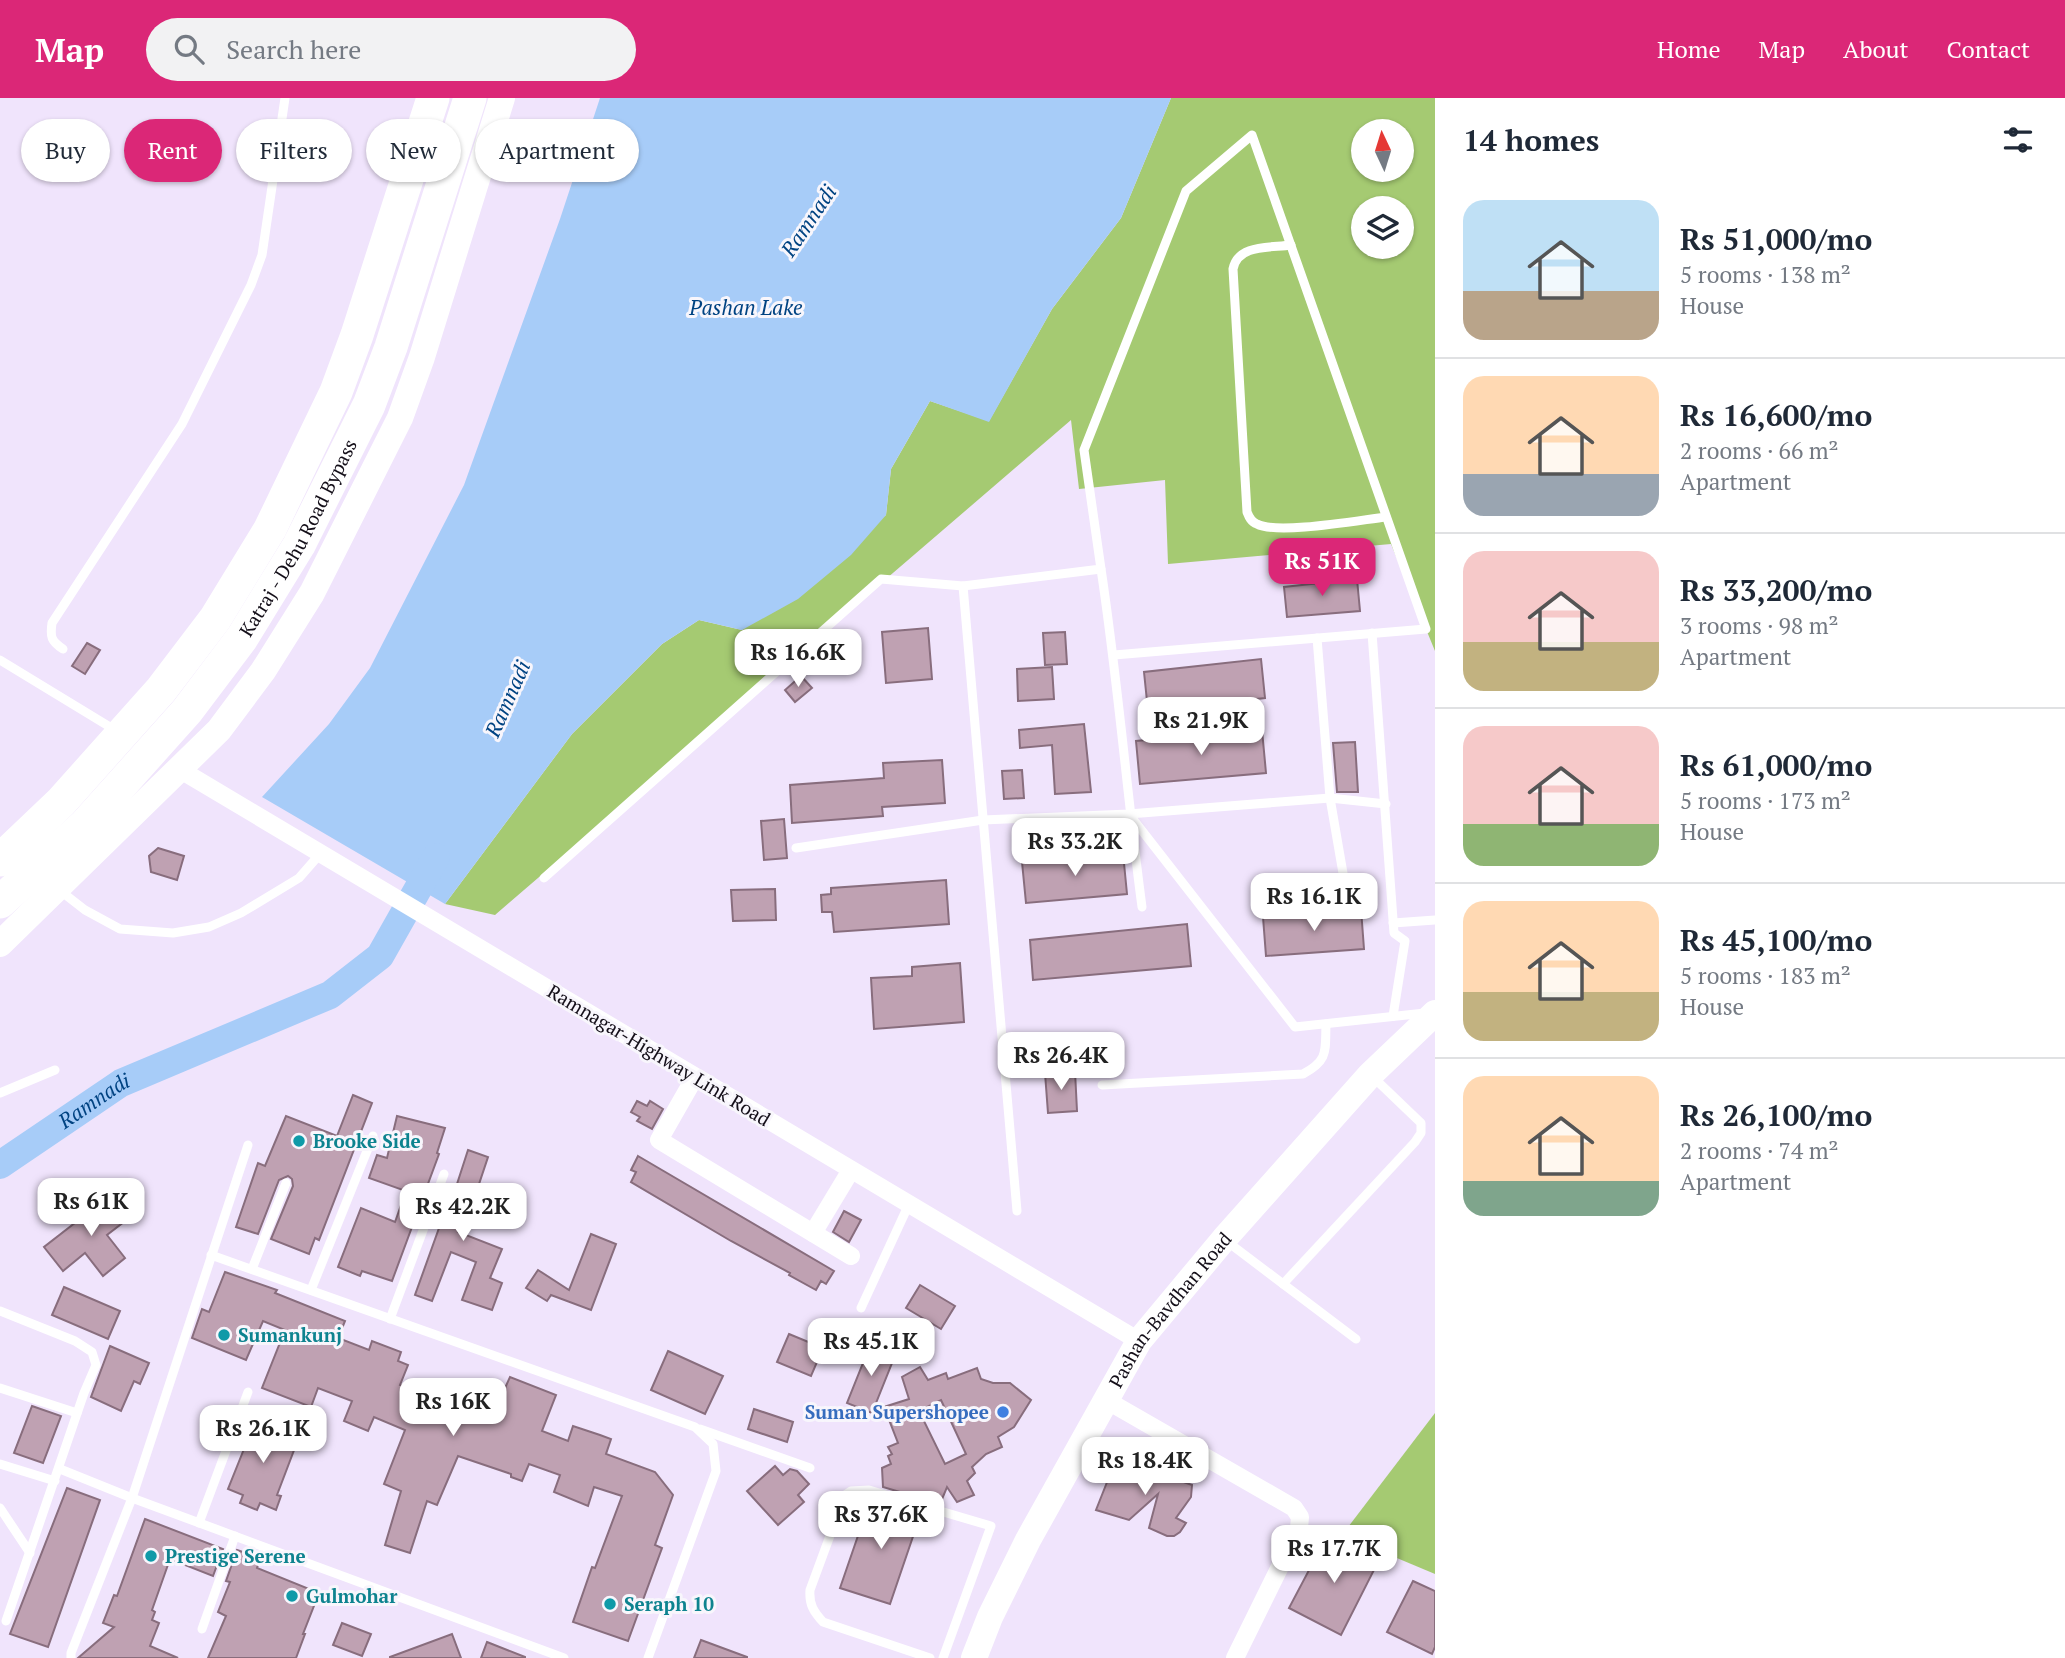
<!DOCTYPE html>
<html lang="en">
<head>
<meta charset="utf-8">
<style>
	body { margin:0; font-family:"PT Serif",serif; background:#f2f2f3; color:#1f2937; height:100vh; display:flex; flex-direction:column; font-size:26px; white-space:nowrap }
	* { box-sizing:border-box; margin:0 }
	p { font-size:23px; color:#747a83 }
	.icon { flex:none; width:38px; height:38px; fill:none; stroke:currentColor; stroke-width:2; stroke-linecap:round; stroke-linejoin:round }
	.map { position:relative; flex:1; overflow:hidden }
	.sheet { display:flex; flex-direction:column; background:#fff; width:630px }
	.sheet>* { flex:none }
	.hud { position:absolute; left:21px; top:21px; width:665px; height:63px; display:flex; gap:14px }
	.needle { width:46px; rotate:356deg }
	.buttons { position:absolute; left:1351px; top:21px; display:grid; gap:14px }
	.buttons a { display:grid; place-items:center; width:63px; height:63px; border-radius:50%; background:#fff; box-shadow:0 2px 5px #0004; font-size:35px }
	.price { position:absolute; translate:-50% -60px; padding:0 16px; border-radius:14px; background:#fff; color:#222; font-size:23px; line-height:46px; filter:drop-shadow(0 2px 4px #0008) }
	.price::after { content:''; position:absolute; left:50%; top:42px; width:21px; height:16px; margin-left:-10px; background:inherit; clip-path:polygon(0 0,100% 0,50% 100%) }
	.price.selected { background:#db2777; color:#fff }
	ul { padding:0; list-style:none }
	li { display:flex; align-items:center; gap:21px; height:175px; padding:0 28px }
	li+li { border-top:2px solid #e0e1e3 }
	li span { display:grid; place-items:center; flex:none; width:196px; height:140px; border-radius:21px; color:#555 }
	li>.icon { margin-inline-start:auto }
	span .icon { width:84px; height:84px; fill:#fffc; stroke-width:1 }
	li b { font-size:30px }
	h2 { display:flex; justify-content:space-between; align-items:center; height:84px; padding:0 28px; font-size:30px }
	.chip { padding:0 24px; border-radius:32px; background:#fff; box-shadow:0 2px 5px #0004; font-size:24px; line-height:63px }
	.chip.selected { background:#db2777; color:#fff }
	header { display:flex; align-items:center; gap:42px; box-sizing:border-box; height:98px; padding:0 35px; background:#db2777; color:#fff }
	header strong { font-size:33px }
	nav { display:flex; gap:38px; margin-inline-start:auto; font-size:24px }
	.search { width:490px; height:63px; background:#f2f2f3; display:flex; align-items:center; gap:18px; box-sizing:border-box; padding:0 24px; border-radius:38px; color:#747a83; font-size:26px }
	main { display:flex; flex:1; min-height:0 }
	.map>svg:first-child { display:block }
</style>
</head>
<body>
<header>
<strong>Map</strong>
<div class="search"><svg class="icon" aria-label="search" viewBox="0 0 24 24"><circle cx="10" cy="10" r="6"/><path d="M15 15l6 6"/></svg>Search here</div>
<nav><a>Home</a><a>Map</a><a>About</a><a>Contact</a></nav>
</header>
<main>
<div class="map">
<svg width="1435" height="1560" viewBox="0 0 1435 1560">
	<rect width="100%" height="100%" fill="#f0e4fc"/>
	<g fill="#a5ca72" fill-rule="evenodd">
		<path d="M1171,0H1435V553L1391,446L1168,466L1165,382L1079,391L1071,322L495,817L445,806L572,636L662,546L699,522L742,532L886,417L891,371L930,303L989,323L1052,211L1121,120ZM1363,33H1402V72H1363ZM1363,110H1402V149H1363Z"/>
		<path d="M1435,1315V1476L1342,1437Z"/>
	</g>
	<path fill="#a7ccf8" d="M600,0H1171L1121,120L1052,211L989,324L930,303L891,371L886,417L851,457L798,501L742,532L699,522L662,546L572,636L445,806L262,699L329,626L370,570L464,387L560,121Z"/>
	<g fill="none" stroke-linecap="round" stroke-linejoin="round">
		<path stroke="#a7ccf8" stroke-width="28" id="s1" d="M0,1067L121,985L330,897L380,858L436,759"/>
	</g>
	<g fill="#bfa1b2" stroke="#886d7d" stroke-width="2" fill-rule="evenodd">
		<path d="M1357,481L1360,513L1287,519L1284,489Z"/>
		<path d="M928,530L932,581L886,585L882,534Z"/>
		<path d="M1065,534L1067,566L1045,567L1043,535Z"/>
		<path d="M87,545L100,552L85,576L72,568Z"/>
		<path d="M1261,561L1265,600L1148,613L1144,574Z"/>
		<path d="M1052,569L1054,601L1018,603L1017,571Z"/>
		<path d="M801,578L812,590L795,604L785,592Z"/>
		<path d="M1084,626L1091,694L1055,696L1052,647L1020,650L1019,632Z"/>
		<path d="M1262,632L1266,675L1140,686L1136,643Z"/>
		<path d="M1355,644L1358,694H1337L1333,645Z"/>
		<path d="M942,662L945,705L882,709L883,718L792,725L790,687L884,680L883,665Z"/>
		<path d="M1022,672L1024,700L1004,701L1002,673Z"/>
		<path d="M784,721L787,760L764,762L761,723Z"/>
		<path d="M158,750L184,758L177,782L151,774L149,758Z"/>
		<path d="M1123,755L1127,796L1026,805L1022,764Z"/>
		<path d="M946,782L949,826L834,834L832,814H822L821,797L831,796V790Z"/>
		<path d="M775,791L776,822L733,823L731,792Z"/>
		<path d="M1361,811L1364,851L1266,858L1263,819Z"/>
		<path d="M1187,826L1191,868L1033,882L1030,842Z"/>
		<path d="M960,865L964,924L874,931L871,880L912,878V869Z"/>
		<path d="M1075,973L1077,1013L1048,1015L1045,975Z"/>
		<path d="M353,997L372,1005L319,1142L315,1140L309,1156L271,1141L293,1088L292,1081L288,1078L279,1082L258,1136L236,1129L258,1065L265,1068L286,1018L337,1038Z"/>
		<path d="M637,1003L647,1008L650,1003L663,1011L652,1031L637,1023L640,1019L631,1014Z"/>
		<path d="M397,1018L445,1030L437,1055L439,1056L392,1183L362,1173L360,1178L338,1169L361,1110L395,1124L406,1093L369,1080L377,1057L387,1060Z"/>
		<path d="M468,1052L488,1059L470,1113L467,1112L458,1134L502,1151L490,1180L502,1185L492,1212L462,1202L476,1164L451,1154L432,1203L415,1197L443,1119L446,1120Z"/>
		<path d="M638,1058L834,1173L826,1186L821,1183L816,1192L789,1177L790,1175L731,1143L631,1084L636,1074L631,1072Z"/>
		<path d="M111,1097L129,1120L107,1137L125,1160L103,1178L85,1155L63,1173L44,1149Z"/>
		<path d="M844,1113L861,1122L849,1144L833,1134Z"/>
		<path d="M591,1136L616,1146L591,1212L551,1197L547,1203L526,1190L538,1172L569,1192Z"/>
		<path d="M225,1174L277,1192L275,1195L345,1223L338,1240L369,1252L372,1243L401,1254L398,1263L408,1267L400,1287L490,1323L510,1279L556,1297L542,1333L568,1343L573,1328L600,1337L611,1341L606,1356L655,1374L673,1397L655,1447L662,1450L628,1543L573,1524L592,1469L595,1470L622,1398L594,1389L588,1408L554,1394L560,1377L529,1366L522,1383L511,1379V1376L458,1358L437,1407L427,1403L410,1455L385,1447L401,1393L384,1386L405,1332L374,1319L368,1333L344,1323L352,1303L318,1290L311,1309L262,1290L285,1232L263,1223L246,1262L192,1240L202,1211L209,1214Z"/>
		<path d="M920,1187L955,1208L941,1231L906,1210Z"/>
		<path d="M64,1189L120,1213L108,1241L52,1217Z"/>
		<path d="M789,1236L823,1250L811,1278L777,1264Z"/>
		<path d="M871,1245L894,1255V1260L872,1315L847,1305Z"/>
		<path d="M110,1248L149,1265L140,1286L134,1283L121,1313L91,1299Z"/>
		<path d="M668,1253L723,1278L705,1316L651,1292Z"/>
		<path d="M920,1269L928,1282L946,1275L948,1281L977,1270L981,1281L993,1285H1010L1031,1302L1014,1329L998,1339L1002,1349L986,1356L972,1369L975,1375L967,1383L974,1397L957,1404L947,1389L940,1406L883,1389L882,1370L891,1366L888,1358L892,1356L888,1349L898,1345L884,1309L909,1301L902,1279ZM941,1302L966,1356L945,1366L919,1313Z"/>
		<path d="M32,1308L61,1318L43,1365L14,1355Z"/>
		<path d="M754,1311L793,1324L787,1344L748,1331Z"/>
		<path d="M252,1321L299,1339L277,1397L281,1398L276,1412L260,1405L257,1412L240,1405L243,1397L228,1391L250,1336L246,1334Z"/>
		<path d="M1117,1359L1137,1367L1139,1372L1163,1380L1164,1377L1192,1387L1191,1399L1176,1420L1186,1425L1180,1434L1174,1438H1167L1149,1430L1158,1396L1129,1422L1096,1412Z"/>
		<path d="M775,1368L783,1377L790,1371L797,1373L809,1386L798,1397L804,1404L778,1427L747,1393Z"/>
		<path d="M67,1390L100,1402L48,1549L10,1536Z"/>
		<path d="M871,1400L921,1415L890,1506L840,1490Z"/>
		<path d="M145,1421L223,1451L213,1478L170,1461L152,1512L155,1514L152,1522L159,1525L150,1548L178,1560H78L114,1529L103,1525L114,1497L117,1498Z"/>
		<path d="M1327,1438L1378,1464L1341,1537L1289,1510Z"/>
		<path d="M237,1452L260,1460L257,1470L319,1495L303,1536H305L296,1560H208L226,1518L218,1514L230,1484L226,1483Z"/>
		<path d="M1413,1483L1435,1493V1549L1432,1556L1387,1534Z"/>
		<path d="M342,1525L371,1536L362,1558L333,1547Z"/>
		<path d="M452,1536L461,1560H390V1559Z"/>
		<path d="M701,1542L747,1559V1560H694Z"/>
		<path d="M487,1544L525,1559V1560H481Z"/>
	</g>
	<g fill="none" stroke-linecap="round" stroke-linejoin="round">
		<g stroke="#fff" stroke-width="9">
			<path d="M1291,147C1270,150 1238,146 1233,171L1247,414C1249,419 1251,424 1257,426C1277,437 1360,422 1386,419"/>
			<path d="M1101,471C1118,583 1127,697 1142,809"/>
			<path d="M963,488L1017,1113"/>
			<path d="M1372,535L1394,835L1405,843L1393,918"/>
			<path d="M1317,540L1330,700L1344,781"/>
			<path d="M63,551C51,543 50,539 52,525L182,326L251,187L262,157L285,0"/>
			<path d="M0,562L115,632"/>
			<path d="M1129,716L1295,929L1425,915"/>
			<path d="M796,750L983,722L1129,716L1330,700L1386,706"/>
			<path d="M544,780L881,481L963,488L1101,471L1084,352L1186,93L1252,37L1426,531L1114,557"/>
			<path d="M67,798L85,812L120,831L173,835L209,829L241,815L299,780L320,756"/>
			<path d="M1393,825L1435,822"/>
			<path d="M1102,987L1303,976C1329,962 1325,953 1326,926"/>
			<path d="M0,995L55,972"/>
			<path d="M1225,1142L1356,1241"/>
			<path d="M211,1157L695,1329L713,1346L716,1373L648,1560"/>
			<path d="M252,1171L286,1085"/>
			<path d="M1283,1186L1415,1044L1421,1035V1025L1373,979"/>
			<path d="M311,1192L373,1038"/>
			<path d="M861,1210L909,1106"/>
			<path d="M0,1213L75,1243L92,1254L96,1267L84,1295L6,1523"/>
			<path d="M390,1221L444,1076"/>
			<path d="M0,1290L77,1315"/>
			<path d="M700,1331L810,1370"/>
			<path d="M0,1366L55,1383"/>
			<path d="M60,1371L132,1400L564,1560"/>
			<path d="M0,1410L30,1455"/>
			<path d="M199,1425L248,1294"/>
			<path d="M202,1531L235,1438"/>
			<path d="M71,1560V1555L132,1400L248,1047"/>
			<path d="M930,1560L823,1524C813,1513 809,1506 810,1492L845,1397L851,1393L869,1392L991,1428L943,1560"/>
		</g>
		<g stroke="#fff" stroke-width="18">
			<path d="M179,671L1139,1243"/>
			<path d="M695,979L659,1042L851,1158"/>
			<path d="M813,1135L851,1072"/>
			<path d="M1106,1302L1294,1410L1300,1419L1299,1430L1235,1560"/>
		</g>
		<g stroke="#fff" stroke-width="26">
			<path d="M0,846L219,632L263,573L312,495L400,320L422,259L502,0"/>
			<path id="s2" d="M974,1560L990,1519L1028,1442L1139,1243L1224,1141L1370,977L1435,915"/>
		</g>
		<g stroke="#fff" stroke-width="33">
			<path d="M0,762L61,704L161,592L215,521L270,431L336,294L357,237L433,0"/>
			<path id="s3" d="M0,804L85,727L187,613L242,540L299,447L369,307L391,249L470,0"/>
		</g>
	</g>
	<g fill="#0f9aa8" stroke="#f8f6fc" stroke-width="2.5">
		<circle cx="299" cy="1043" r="7"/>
		<circle cx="224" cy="1237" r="7"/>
		<circle cx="151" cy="1458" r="7"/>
		<circle cx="292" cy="1498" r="7"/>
		<circle cx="610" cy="1506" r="7"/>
	</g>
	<circle fill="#3f7fe0" stroke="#f8f6fc" stroke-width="2.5" cx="1003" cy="1314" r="7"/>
	<g text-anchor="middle" stroke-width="6" stroke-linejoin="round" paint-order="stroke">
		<g font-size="19" fill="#140f19" stroke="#f8f6fc">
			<text dy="7" stroke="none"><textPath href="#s3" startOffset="474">Katraj - Dehu Road Bypass</textPath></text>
			<text transform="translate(659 957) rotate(31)" y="7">Ramnagar-Highway Link Road</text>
			<text dy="7" stroke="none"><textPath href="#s2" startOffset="401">Pashan-Bavdhan Road</textPath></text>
		</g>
		<g font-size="19" font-weight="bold" fill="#0d838f" stroke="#f8f6fc" text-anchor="start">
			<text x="313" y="1050">Brooke Side</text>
			<text x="238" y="1244">Sumankunj</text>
			<text x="165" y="1465">Prestige Serene</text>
			<text x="306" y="1505">Gulmohar</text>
			<text x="624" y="1513">Seraph 10</text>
		</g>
		<g font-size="19" font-weight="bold" fill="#366cbe" stroke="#f8f6fc" text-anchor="end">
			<text x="989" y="1321">Suman Supershopee</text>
		</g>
		<g font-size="21" font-style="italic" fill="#004382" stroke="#f8f6fc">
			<text transform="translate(809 123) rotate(-56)" y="7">Ramnadi</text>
			<text x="746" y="217">Pashan Lake</text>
			<text transform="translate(508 601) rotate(-66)" y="7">Ramnadi</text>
			<text dy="7" stroke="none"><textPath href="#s1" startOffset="114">Ramnadi</textPath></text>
		</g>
	</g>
</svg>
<div class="buttons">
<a><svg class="needle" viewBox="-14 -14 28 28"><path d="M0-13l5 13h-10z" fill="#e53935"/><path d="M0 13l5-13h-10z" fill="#747a83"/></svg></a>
<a><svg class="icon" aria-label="layers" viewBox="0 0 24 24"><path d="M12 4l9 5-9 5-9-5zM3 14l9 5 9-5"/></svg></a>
</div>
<b class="price selected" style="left:1322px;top:500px">Rs 51K</b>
<b class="price" style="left:798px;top:591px">Rs 16.6K</b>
<b class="price" style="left:1201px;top:659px">Rs 21.9K</b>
<b class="price" style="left:1075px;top:780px">Rs 33.2K</b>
<b class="price" style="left:1314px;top:835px">Rs 16.1K</b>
<b class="price" style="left:1061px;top:994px">Rs 26.4K</b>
<b class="price" style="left:91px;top:1140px">Rs 61K</b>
<b class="price" style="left:463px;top:1145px">Rs 42.2K</b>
<b class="price" style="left:871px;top:1280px">Rs 45.1K</b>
<b class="price" style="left:453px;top:1340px">Rs 16K</b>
<b class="price" style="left:263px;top:1367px">Rs 26.1K</b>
<b class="price" style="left:1145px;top:1399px">Rs 18.4K</b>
<b class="price" style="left:881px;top:1453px">Rs 37.6K</b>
<b class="price" style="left:1334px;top:1487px">Rs 17.7K</b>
<div class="hud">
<a class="chip">Buy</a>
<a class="chip selected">Rent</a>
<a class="chip">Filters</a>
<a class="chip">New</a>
<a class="chip">Apartment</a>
</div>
</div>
<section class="sheet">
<h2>14 homes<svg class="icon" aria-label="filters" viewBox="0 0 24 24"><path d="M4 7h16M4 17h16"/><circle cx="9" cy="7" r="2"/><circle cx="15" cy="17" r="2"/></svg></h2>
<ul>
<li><span style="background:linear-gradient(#bfe0f5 65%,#b9a48a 0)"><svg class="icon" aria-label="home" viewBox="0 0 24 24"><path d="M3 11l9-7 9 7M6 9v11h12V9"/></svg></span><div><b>Rs 51,000/mo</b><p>5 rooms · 138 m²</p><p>House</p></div></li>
<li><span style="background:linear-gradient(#ffd9b3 70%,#9aa5b1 0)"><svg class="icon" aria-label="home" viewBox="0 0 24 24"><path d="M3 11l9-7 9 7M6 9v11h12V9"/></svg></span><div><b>Rs 16,600/mo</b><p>2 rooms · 66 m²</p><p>Apartment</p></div></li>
<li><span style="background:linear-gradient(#f6c9c9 65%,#c2b280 0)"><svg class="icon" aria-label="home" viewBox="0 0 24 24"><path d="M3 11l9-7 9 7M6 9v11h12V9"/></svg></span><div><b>Rs 33,200/mo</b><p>3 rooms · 98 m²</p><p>Apartment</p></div></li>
<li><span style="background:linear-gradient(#f6c9c9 70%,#8fb573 0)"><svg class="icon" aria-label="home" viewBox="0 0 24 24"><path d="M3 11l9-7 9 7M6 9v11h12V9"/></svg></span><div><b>Rs 61,000/mo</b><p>5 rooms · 173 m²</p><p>House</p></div></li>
<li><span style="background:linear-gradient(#ffd9b3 65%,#c2b280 0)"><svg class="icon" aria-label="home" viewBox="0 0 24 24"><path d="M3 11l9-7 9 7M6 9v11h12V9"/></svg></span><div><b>Rs 45,100/mo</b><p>5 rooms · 183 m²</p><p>House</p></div></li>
<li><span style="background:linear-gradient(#ffd9b3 75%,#7fa58c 0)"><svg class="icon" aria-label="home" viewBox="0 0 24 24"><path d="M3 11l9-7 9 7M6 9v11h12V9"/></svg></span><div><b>Rs 26,100/mo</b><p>2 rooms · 74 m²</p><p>Apartment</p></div></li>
</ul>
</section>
</main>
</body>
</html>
